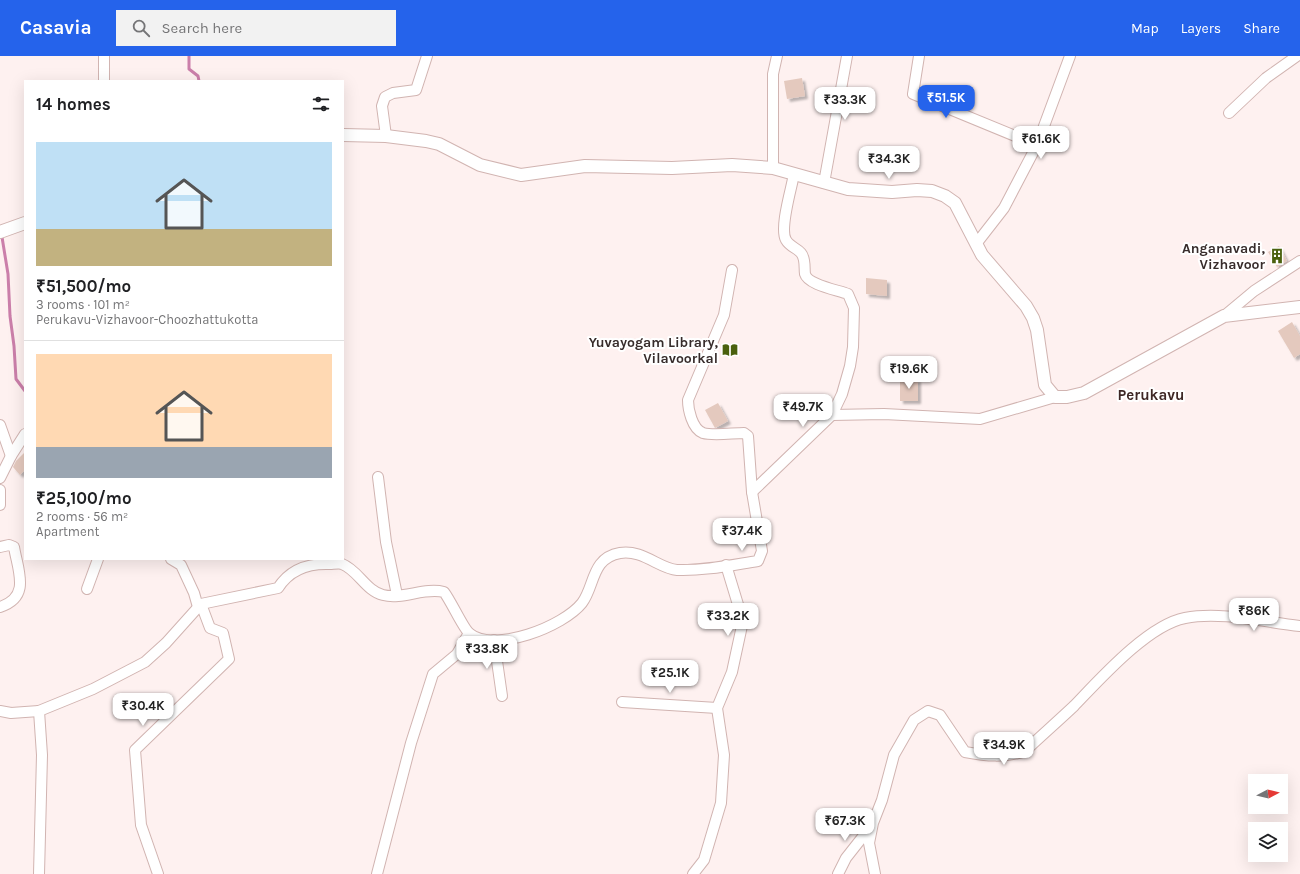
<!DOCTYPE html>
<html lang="en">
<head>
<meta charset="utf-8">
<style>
	body { margin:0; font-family:Karla,sans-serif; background:#f2f2f2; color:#202124; height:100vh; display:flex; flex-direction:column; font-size:15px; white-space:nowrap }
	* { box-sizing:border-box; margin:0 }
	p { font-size:13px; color:#757577 }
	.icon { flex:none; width:22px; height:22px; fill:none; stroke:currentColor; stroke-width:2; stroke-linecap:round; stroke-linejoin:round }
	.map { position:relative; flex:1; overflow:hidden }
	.panel { position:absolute; left:24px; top:24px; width:320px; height:480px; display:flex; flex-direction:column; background:#fff; border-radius:0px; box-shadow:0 4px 16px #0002 }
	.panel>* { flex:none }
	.needle { width:26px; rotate:83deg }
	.buttons { position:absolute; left:1248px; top:718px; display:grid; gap:8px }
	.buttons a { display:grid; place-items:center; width:40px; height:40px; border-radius:0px; background:#fff; box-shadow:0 4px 16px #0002; font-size:20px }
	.price { position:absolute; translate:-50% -34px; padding:0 9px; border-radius:8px; background:#fff; color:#222; font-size:13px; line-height:26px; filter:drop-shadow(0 1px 2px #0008) }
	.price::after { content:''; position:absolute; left:50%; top:24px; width:12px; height:9px; margin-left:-6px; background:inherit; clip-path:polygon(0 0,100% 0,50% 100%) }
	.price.active { background:#2563eb; color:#fff }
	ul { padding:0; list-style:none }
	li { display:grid; align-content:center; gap:8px; height:212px; padding:0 12px }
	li+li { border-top:1px solid #e0e0e0 }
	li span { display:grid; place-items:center; height:124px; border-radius:0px; color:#555 }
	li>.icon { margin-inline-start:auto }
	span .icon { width:72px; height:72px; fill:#fffc; stroke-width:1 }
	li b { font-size:17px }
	h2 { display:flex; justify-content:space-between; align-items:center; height:48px; padding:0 12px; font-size:17px }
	header { display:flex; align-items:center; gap:24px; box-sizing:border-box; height:56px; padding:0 20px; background:#2563eb; color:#fff }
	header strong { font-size:19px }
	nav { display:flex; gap:22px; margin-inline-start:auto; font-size:14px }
	.search { width:280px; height:36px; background:#f2f2f2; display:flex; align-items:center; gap:10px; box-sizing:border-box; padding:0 14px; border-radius:0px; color:#757577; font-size:15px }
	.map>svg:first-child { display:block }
</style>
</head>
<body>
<header>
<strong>Casavia</strong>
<div class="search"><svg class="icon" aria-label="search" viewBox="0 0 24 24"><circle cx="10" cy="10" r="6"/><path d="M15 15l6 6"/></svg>Search here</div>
<nav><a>Map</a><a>Layers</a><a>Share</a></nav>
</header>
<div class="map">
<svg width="1300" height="818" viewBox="0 0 1300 818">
	<defs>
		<filter id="shadow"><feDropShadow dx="3" dy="3" stdDeviation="1" flood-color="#0004"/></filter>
	</defs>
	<rect width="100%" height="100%" fill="#fef1f0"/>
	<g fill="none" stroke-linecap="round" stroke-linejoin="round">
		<g stroke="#cb7faa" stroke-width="3">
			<path d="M189,0V13L198,20L199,25"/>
			<path d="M2,181L8,218L10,260L14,290L16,323L25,335"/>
		</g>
	</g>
	<g fill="#e4c9be" filter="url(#shadow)">
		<path d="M802,22L805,40L787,43L784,25Z"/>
		<path d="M1279,190L1287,205L1277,211L1268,196Z"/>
		<path d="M866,222L887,224V240L866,238Z"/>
		<path d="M1292,266L1300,280V298L1294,302L1278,275Z"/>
		<rect x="900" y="323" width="18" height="22"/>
		<path d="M718,347L728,365L715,372L705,354Z"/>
		<path d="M25,396V414L20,419L13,411L16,405Z"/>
	</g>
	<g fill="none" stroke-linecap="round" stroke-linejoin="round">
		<defs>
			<g id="minor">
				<path d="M104,0V25"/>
				<path d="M919,0L913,38L1037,89"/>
				<path d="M1229,57L1266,22L1297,0"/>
				<path d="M386,80L382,50L385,41L393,37L416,34L427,0"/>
				<path d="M773,112V18L777,0"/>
				<path d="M824,127L847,0"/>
				<path d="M976,188L1004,152L1037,89L1070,0"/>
				<path d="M732,214L724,259L688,344C688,353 692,373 703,377C713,380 733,377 744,377L748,380L752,436L832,359L842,338L850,310L853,291L854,252L848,238C838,234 808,229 805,218C804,212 806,203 801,197C797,192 790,191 786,184C779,172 792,131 794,118"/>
				<path d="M1224,260L1254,235L1300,205"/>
				<path d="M832,359L884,358L980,363L1055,341"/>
				<path d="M0,369L11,400"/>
				<path d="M378,421L386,486L397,539"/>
				<path d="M0,422L11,400L25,378"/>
				<path d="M0,434V449"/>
				<path d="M0,491L9,489L14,491C18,515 31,541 0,551"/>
				<path d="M171,503L181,509L194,537L198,551"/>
				<path d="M87,533L98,503"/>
				<path d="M494,584L502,640"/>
				<path d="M622,646L717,652"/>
				<path d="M0,655L11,657L39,655"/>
				<path d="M39,818L42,699L39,655L93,633L145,606L166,587L201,548L278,532C290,513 308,507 330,508C333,508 339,507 342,508C358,514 366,535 383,539C403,544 424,531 444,536C451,545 463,572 469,577C494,598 564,570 582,547C595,530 591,502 620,497C642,493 660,513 677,514C704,515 732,509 758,505L762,495L752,436"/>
				<path d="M158,818L141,769L135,694L229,603L223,577L210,572L201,548"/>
				<path d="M377,818L411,687L433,618L457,598L469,577"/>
				<path d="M693,818L704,804L721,747L724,699L717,652L732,616L743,565L726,509"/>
				<path d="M838,818L846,802L872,769"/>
				<path d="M875,818L869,787L873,767L882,744L894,699L914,664L928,655L940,659L965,696C986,700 1005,702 1025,695C1041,680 1058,665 1074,650C1100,623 1148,569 1185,562C1220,555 1264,566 1300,570"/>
			</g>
			<g id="tertiary">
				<path d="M343,79L386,80L426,85L439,88L480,109L521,119L585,110L672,112L732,109L773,112L848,133L892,136L917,134L932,135L945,140L955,147L982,199L1026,250L1033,262L1037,274L1045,329L1055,341H1067L1084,337L1224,260L1300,251"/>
				<path d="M0,176L25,167"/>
			</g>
		</defs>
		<use href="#minor" stroke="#d1b4b1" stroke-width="12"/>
		<use href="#tertiary" stroke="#d1b4b1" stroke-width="14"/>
		<use href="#minor" stroke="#fff" stroke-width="10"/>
		<use href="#tertiary" stroke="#fff" stroke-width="12"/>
	</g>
	<defs>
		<symbol id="building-bare" viewBox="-9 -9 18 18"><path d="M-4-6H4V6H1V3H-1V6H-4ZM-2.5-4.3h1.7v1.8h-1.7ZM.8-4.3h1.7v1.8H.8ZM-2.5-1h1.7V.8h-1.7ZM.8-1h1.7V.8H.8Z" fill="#4a610e" stroke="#fff" stroke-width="2.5" paint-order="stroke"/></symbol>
		<symbol id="library-bare" viewBox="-9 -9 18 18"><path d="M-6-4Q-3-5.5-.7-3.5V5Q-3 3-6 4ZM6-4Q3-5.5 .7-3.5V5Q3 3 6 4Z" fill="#4a610e" stroke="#fff" stroke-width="2.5" paint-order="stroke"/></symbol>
	</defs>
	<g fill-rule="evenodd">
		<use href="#building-bare" x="1266" y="189" width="22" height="22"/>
		<use href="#library-bare" x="719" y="283" width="22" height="22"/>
	</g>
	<g text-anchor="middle" stroke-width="4" stroke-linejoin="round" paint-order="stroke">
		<g font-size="14" font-weight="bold" fill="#372c2b" stroke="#fff" text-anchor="end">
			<text x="1265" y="197">Anganavadi,<tspan x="1265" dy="16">Vizhavoor</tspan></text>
			<text x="718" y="291">Yuvayogam Library,<tspan x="718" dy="16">Vilavoorkal</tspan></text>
		</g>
		<g font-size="15" font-weight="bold" fill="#3e2826" stroke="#fff">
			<text x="1151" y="344">Perukavu</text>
		</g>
	</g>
</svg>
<div class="buttons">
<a><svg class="needle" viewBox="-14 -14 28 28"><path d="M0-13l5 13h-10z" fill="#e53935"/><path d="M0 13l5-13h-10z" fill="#757577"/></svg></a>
<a><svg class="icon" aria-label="layers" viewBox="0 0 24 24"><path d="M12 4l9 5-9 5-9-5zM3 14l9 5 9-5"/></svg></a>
</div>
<b class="price active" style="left:946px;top:63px">₹51.5K</b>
<b class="price" style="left:845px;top:65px">₹33.3K</b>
<b class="price" style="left:1041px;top:104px">₹61.6K</b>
<b class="price" style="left:889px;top:124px">₹34.3K</b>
<b class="price" style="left:909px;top:334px">₹19.6K</b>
<b class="price" style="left:803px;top:372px">₹49.7K</b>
<b class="price" style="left:742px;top:496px">₹37.4K</b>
<b class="price" style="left:1254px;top:576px">₹86K</b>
<b class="price" style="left:728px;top:581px">₹33.2K</b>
<b class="price" style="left:487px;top:614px">₹33.8K</b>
<b class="price" style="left:670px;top:638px">₹25.1K</b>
<b class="price" style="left:143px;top:671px">₹30.4K</b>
<b class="price" style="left:1004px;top:710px">₹34.9K</b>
<b class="price" style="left:845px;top:786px">₹67.3K</b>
<section class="panel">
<h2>14 homes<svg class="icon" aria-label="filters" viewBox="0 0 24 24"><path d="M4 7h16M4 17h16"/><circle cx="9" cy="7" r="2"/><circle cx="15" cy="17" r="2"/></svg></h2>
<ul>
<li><span style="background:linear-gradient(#bfe0f5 70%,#c2b280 0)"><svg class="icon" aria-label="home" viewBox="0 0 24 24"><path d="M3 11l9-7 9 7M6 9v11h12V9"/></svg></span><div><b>₹51,500/mo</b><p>3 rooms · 101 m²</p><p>Perukavu-Vizhavoor-Choozhattukotta</p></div></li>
<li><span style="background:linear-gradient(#ffd9b3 75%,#9aa5b1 0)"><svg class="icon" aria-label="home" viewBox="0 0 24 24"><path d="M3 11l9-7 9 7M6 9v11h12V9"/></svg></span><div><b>₹25,100/mo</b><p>2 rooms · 56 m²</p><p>Apartment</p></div></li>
</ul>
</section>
</div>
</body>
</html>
